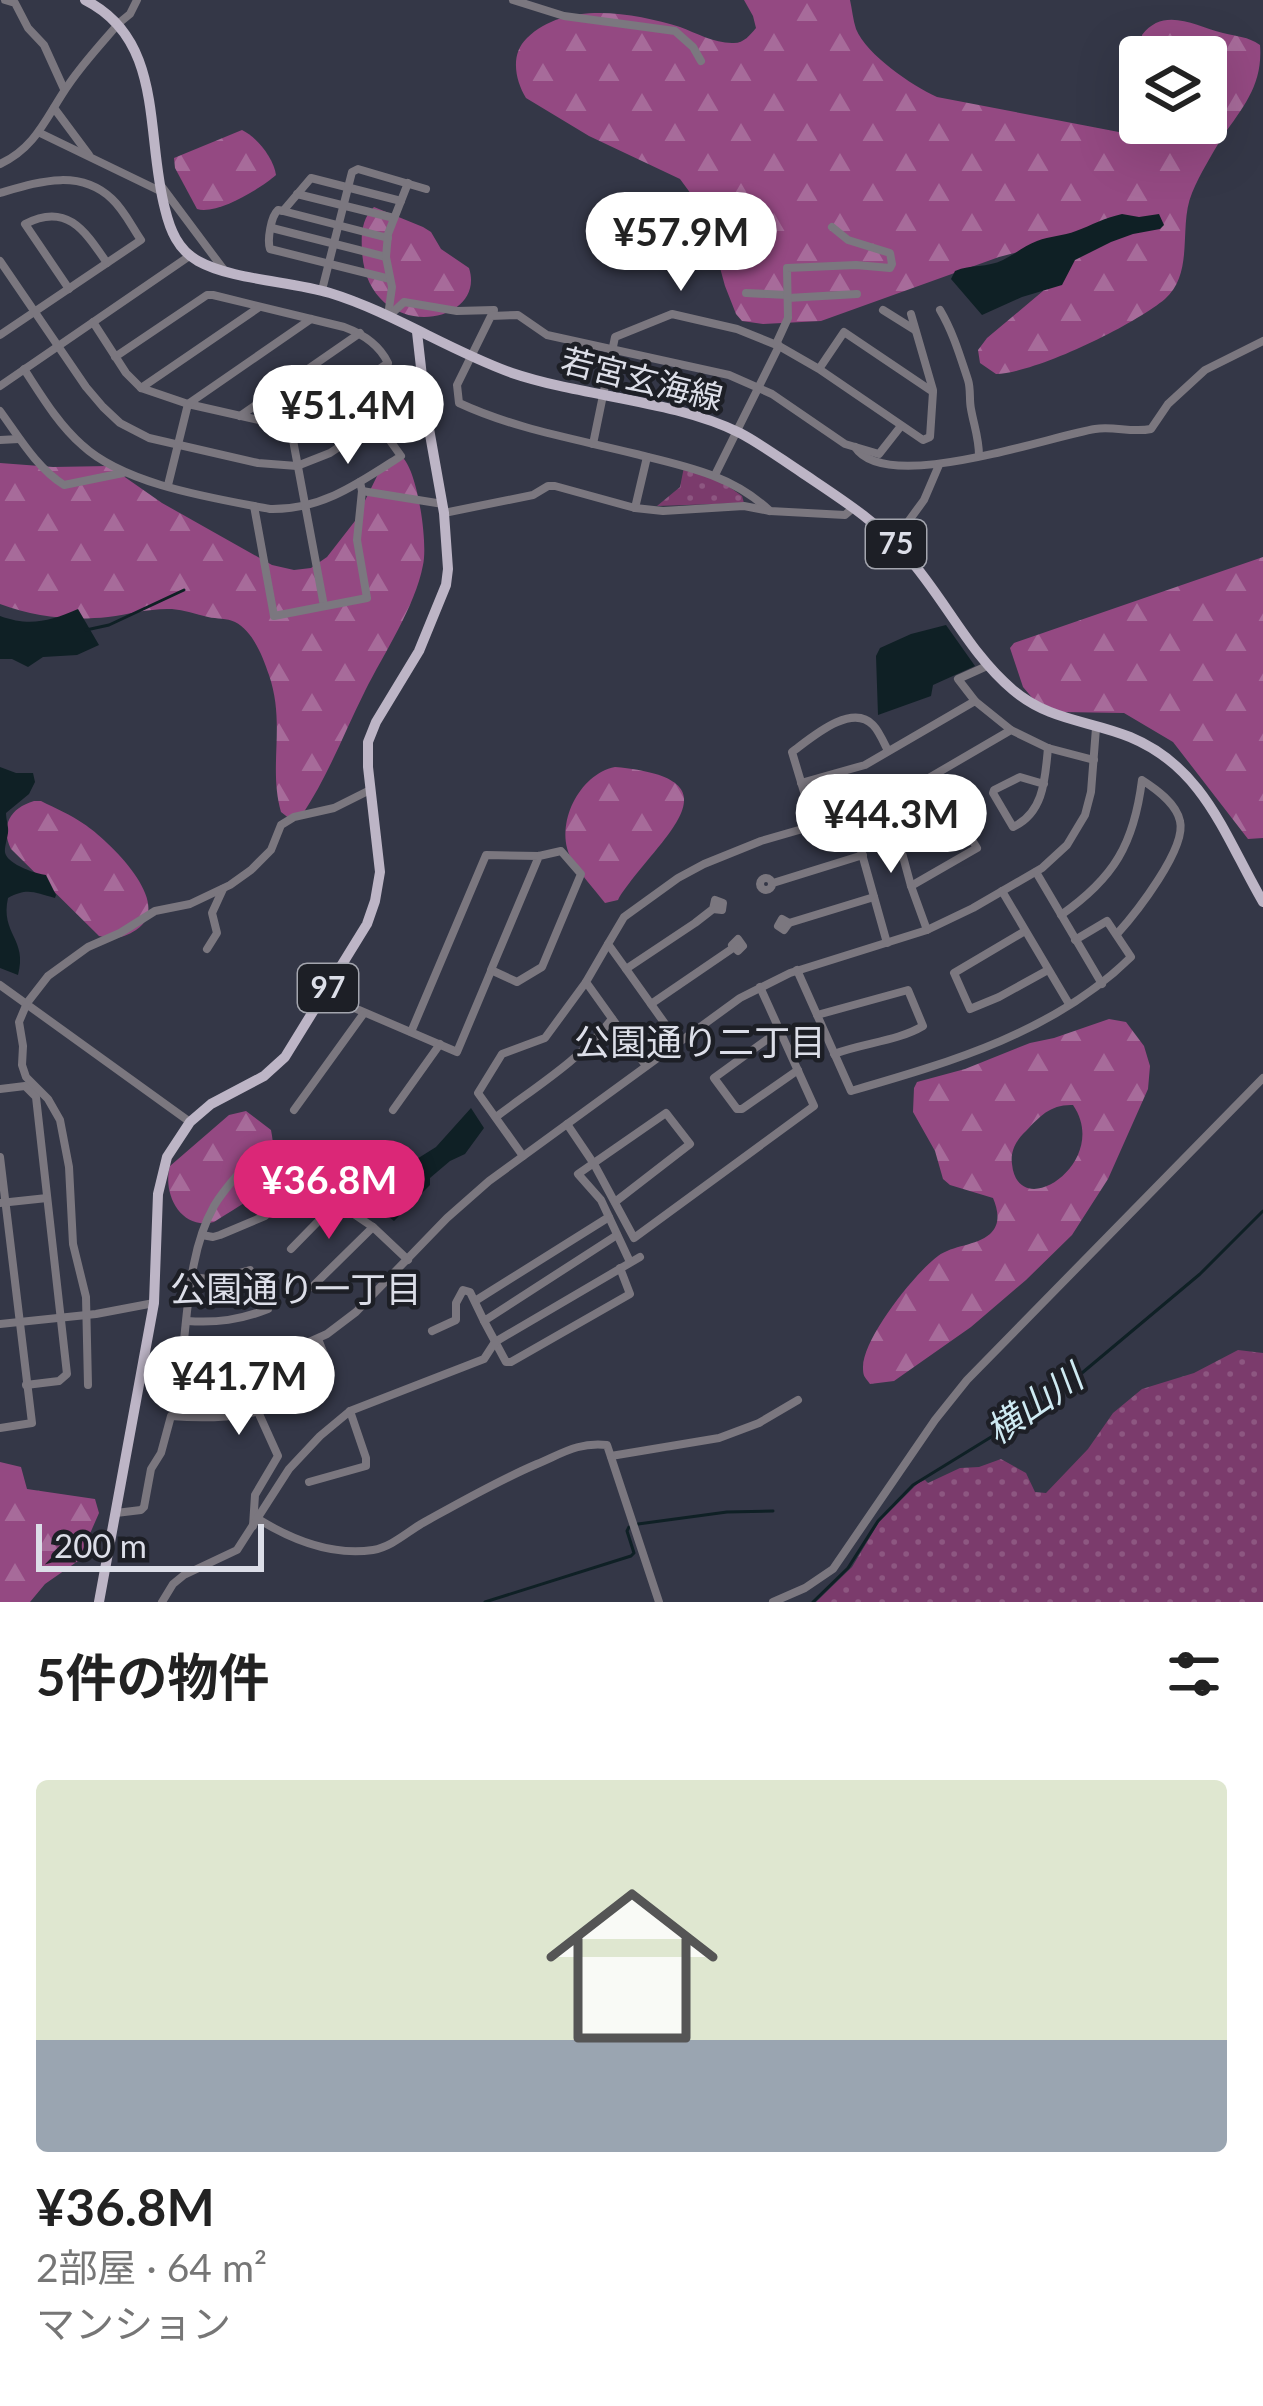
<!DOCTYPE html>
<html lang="ja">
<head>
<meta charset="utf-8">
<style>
	body { margin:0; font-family:Lato,"Noto Sans JP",sans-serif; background:#f2f2f2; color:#222; height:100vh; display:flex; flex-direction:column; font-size:45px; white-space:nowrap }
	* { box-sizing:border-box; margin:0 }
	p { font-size:39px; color:#767676 }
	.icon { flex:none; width:66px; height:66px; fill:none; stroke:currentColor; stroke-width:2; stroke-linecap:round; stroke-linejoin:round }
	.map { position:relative; height:1602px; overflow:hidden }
	.panel { display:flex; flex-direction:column; background:#fff; flex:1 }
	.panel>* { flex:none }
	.buttons { position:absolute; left:1119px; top:36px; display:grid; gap:24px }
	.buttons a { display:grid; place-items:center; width:108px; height:108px; border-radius:12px; background:#fff; box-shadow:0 12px 48px #0002; font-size:60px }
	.scale { position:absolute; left:36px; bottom:30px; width:228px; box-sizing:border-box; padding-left:12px; border:6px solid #dcdee8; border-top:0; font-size:33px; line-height:42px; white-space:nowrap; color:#dcdee8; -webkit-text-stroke:9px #1d1f26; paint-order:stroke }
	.price { position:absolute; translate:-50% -102px; padding:0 27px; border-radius:42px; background:#fff; color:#222; font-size:39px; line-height:78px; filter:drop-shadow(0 3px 6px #0008) }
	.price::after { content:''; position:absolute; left:50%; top:72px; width:36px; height:27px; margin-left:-18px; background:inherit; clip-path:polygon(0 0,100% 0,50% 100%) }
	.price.active { background:#db2777; color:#fff }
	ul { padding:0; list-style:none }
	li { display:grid; align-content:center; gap:24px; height:636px; padding:0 36px }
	li span { display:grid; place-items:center; height:372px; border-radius:12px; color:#555 }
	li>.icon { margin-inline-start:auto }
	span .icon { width:216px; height:216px; fill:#fffc; stroke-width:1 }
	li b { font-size:51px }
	h2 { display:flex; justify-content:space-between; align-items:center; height:144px; padding:0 36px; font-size:51px }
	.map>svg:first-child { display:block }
</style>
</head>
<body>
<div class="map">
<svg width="1263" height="1602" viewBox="0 0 1263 1602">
	<defs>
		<pattern id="forest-firs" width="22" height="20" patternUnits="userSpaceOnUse" patternTransform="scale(3)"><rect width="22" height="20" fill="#944982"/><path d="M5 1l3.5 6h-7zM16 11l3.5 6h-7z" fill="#a76b9a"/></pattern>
		<pattern id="park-dots" width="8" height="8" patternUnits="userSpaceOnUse" patternTransform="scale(3)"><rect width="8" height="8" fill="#7b3b6c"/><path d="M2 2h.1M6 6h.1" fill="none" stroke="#8d5781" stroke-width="1.8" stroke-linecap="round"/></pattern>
	</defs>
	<rect width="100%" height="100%" fill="#343747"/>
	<g fill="url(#forest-firs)" fill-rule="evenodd">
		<path d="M744,0H850C852,9 853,20 856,29C867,55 911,85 937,97L1124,133L1148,132L1154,129L1155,123H1206V57H1144L1142,35C1164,6 1195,26 1223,33C1238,37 1247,36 1260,45C1263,84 1244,106 1223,136C1212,154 1200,174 1192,193C1178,226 1195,272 1165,299C1134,325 1036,373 996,374L980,363L978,350L987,338L1043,291L1044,286L1022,251L999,257L821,321L763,324L742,321L736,314L725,286L705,213L680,179L589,136L526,98C515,80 510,54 527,38C566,0 634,13 680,27C696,33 716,44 734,43C744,43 750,35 756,28L753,16Z"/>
		<path d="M242,130C257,137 274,159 276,175C260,189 217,215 197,209L175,168L174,158Z"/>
		<path d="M374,207L423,227L431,232L441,249L469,268C488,327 367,345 362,251C361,234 362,218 374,207Z"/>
		<path d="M403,458C418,473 428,544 423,565C415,607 384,653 365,691C344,733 328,776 302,815L290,819L281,812C268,766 286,725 269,675C263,657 253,631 235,622C227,618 217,619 208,617C196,614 184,610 172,609C150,608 130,614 108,617C70,621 36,617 0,604V463L53,467L109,466L162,503L272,565L294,570L311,568L327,557L355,521L381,468Z"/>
		<path d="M1263,557V838L1248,839L1173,742L1124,713L1061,712L1034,700L1023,687L1010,648L1014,643Z"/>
		<path d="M615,767C748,779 655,840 618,900L605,903C594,889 580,874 571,858C554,825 579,774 615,767Z"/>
		<path d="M34,801H41C55,808 71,815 84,824C107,839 177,905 136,930C124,938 113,940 99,936L11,849C0,826 10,808 34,801Z"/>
		<path d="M1109,1019L1126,1022L1144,1046L1150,1066L1148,1089L1108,1179L1072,1235L1026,1280L971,1327L894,1381L870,1384C864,1376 863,1376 863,1367C863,1338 915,1273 938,1256C953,1245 976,1246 990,1234C1001,1224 998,1210 993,1198L950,1185L943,1179L935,1151L913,1112L914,1088L917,1082L965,1069L1030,1043L1054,1038ZM1073,1105C1112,1162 1018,1225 1012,1164C1010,1151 1017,1139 1026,1131C1040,1116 1051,1104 1073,1105Z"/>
		<path d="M246,1111L271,1130C282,1186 255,1196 214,1222C181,1231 162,1194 170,1166L229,1115Z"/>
		<path d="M0,1462L21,1467L27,1489L95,1499L99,1513L78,1561L45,1584L30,1602H0Z"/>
	</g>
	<g fill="url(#park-dots)">
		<path d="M684,467L718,479L742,496L744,503L657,506L680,487Z"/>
		<path d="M1238,1350L1263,1353V1602H816L852,1567L879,1522L918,1483L925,1480L928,1483L960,1468L979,1467L1001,1459L1026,1473L1035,1492L1046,1493L1088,1449L1113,1413L1142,1389L1194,1373Z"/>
	</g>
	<g fill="#0f2025">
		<path d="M1122,214L1139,217L1159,214L1164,225L1160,229L1133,234L1111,242L1075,260L1062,285L1022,297L982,315L951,279L955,271C971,264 987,268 1003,260C1015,254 1024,246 1037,241C1050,236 1063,236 1076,231C1092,225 1104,218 1122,214Z"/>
		<path d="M78,609L99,645L77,655L43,657L28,667L12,659H0V616C30,627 50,621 78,609Z"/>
		<path d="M946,625L975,666L933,685L931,696L878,715L876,656L880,648L911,634Z"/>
		<path d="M0,767L16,773H33L35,782L29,794L6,813C6,820 9,827 8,833C5,851 0,854 17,865C27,870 34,873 46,875L56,895L55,898C35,893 28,887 8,898C0,934 28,939 18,975L0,968Z"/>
		<path d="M471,1108L484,1128L465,1154L450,1161L430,1178V1185L394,1221L370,1202L396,1172L436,1147Z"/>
	</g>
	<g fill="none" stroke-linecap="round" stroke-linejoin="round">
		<g stroke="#0f2025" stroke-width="3">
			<path d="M86,630L109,625L184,590"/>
			<path d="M638,1524L727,1512L773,1511"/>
			<path d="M485,1602L631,1556L634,1553L627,1531L629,1527"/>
			<path d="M813,1602L848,1568L878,1521L913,1485L1027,1415L1070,1383L1200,1274L1263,1211"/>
		</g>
		<g stroke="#7b777f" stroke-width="8">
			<path d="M5,0L15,3L28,28L44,45L64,89"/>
			<path d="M513,0L564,16L675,31L693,47L701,61"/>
			<path d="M54,108L89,155"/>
			<path d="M40,133L160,191"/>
			<path d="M0,164C37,147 47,115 69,84C84,62 102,43 119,23L130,14L137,0"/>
			<path d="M162,187L224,270"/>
			<path d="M0,193C38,182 79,168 112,199C124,210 132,227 141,240L0,335"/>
			<path d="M297,194L394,218"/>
			<path d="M283,211L278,210C271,216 267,240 270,249L390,279"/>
			<path d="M272,228L386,257"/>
			<path d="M388,238L283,211L311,178L401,201"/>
			<path d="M0,261L86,387L103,407L120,423L149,438L258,463L297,466L330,453L424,390"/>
			<path d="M69,289L25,224C67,202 85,231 107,263"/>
			<path d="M322,290L352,172L358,169L426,189"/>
			<path d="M746,293L787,295"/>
			<path d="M788,298L857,294"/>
			<path d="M883,310L915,330"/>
			<path d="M940,310C953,332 960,356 968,380C971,389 969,400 971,409C974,426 979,438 979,456"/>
			<path d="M911,314L933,390"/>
			<path d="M388,316L392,287L386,257L388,234L408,183"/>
			<path d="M389,316L404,302L457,311L494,310"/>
			<path d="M93,322L126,373L141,388L188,404L281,425L303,421L388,363C379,344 363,334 344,327L213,295H207L115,357"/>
			<path d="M24,369C41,395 58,424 82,445C125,485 213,498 270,509C322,510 359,483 401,456L376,421"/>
			<path d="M0,386L191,255"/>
			<path d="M141,388L258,308"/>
			<path d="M0,411C19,437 36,467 64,485L123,473"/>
			<path d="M240,416L360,333"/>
			<path d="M290,424L324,606"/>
			<path d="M0,440L19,439"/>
			<path d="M593,444L615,337L672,314L737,329L779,346L819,369L923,440L930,437L933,392L844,332L819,369"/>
			<path d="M855,447C886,495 1046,437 1095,429C1114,426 1132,433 1151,429L1168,404L1205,370L1263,341"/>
			<path d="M715,475L779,346L777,342L788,318L787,268L856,265L890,268L892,264L890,253L848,240L832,227"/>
			<path d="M168,485L188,404L311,319"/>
			<path d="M362,491L443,504"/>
			<path d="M254,506L274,616L367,598L357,540L362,491L360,482"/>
			<path d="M635,508L647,457"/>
			<path d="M770,511C732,475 685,466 636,454C576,439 515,429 459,403L457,385L491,316L518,315L547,335L729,375L772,394L845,444L879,454L901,426"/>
			<path d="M444,513L533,495L548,486H555L635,508L663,511L744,506L770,511L845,515L853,508"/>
			<path d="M894,541L924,500L939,465"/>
			<path d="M975,701L958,679L987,666"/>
			<path d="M801,783L865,765L975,701L1011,730"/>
			<path d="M1044,784L1020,777L994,790L993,793L1013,827C1044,813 1045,779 1048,748"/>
			<path d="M814,825L792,752C810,739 851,702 873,725C879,731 884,743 888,751"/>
			<path d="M899,843L956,814L977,848L911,886"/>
			<path d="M1036,872L1102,984"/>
			<circle cx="766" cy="884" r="6"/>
			<path d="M773,883L863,855"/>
			<path d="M1002,891L1069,1004"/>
			<path d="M713,909L722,910L723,903L715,900L713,909L695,923L626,969L608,944L624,917L678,878L704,864L761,841L851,815"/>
			<path d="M1061,915C1114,878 1134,844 1142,780C1156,789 1176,803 1180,821C1187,848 1136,913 1117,934"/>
			<path d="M782,919L789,923L784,930L778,926Z"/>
			<path d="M789,923L874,897"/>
			<path d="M927,930L911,886L889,805L891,800L1011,730L1048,748L1094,760"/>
			<path d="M1025,931L954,973L970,1009L999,997L1048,970"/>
			<path d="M738,939L743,946L738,951L732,945Z"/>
			<path d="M887,943L851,815L889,805"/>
			<path d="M608,944L586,982L646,1066"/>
			<path d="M207,949L217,933L212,913L223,889"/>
			<path d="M626,969L678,1042"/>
			<path d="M797,970L851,1091C951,1062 1055,1032 1131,957L1107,921L1075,940"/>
			<path d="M0,985L190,1122"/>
			<path d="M324,995L457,1052L491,971"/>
			<path d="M651,1004L733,948"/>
			<path d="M817,1015L908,990L923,1026C898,1041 863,1043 834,1054"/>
			<path d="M780,1030L714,1078L737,1109H742L798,1070"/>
			<path d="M411,1032L486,855L539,856L561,851L581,874L542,967L517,982L491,970L539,856"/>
			<path d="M0,1089L25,1086L36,1097L67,1374L59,1381L26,1385"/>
			<path d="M294,1110L364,1013"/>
			<path d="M393,1110L440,1044"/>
			<path d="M496,1117C537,1086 580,1060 612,1019"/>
			<path d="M567,1124L594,1164L634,1238L814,1106L760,987"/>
			<path d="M523,1156L478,1093L502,1054L545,1038L586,982"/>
			<path d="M0,1157L32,1423L0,1428"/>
			<path d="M615,1202L690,1144L666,1113L578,1174L601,1200L630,1262"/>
			<path d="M0,1203L47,1198"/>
			<path d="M202,1235L213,1237L220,1235L265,1216L300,1178"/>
			<path d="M291,1249L336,1203"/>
			<path d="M193,1277L215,1280L250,1270"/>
			<path d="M312,1287L373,1227"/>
			<path d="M475,1301L609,1217"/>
			<path d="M187,1321C217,1323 240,1320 268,1309"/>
			<path d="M484,1321L506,1362H511L630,1294L620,1268"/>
			<path d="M0,1324L96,1314L154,1303"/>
			<path d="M432,1331L456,1320V1303L463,1290L470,1292L484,1321L617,1235"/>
			<path d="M144,1360L199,1369L236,1368L269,1360L327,1334L356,1312L447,1218L489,1181L740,998L790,973L927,930L973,908L1042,868L1067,845L1085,815L1091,792L1096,728"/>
			<path d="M181,1366C188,1315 188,1252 214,1206C224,1189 238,1175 250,1160L271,1158L373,1227L408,1260"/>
			<path d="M88,1385L86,1297L73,1244L69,1167L60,1120L48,1099L26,1077L22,1065L23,1046L19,1022L27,1003L48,976L88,947L120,933L155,911L190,904L230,885L251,870L271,850L281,825L294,817L334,808L370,790"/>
			<path d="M611,1456L719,1438L759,1423L798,1400"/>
			<path d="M309,1482L366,1466V1458L350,1411"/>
			<path d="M116,1513L141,1510L144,1507L151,1469L161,1453L171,1416C231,1421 266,1413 321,1390L331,1372L318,1339"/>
			<path d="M258,1519C292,1540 333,1556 373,1550C391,1547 406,1533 421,1524C459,1503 497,1481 537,1464C563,1453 578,1442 607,1445L659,1602"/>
			<path d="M253,1526L255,1495L278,1456L259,1414"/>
			<path d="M162,1602L173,1584L184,1575L237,1550L289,1469L320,1436L350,1411L484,1359L495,1342L640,1257"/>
			<path d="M773,1602L805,1588L833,1569L935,1420L967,1380L1263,1078"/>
		</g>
		<g stroke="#bdb5c6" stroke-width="10">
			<path d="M85,0C165,40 145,135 165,209C170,230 178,250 198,261C232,280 291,281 330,293C392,312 450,351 512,373C583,397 674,400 740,433C761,444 781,459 801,472C838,497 877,521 907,556C945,599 969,653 1013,690C1050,721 1088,720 1130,737C1205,768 1225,837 1263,902"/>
			<path d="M99,1602L154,1303L158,1194L167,1157L190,1122L211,1104L264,1076L285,1057L367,924L375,901L380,872L368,767V742L376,722L419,651L446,585L448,569L444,513L426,412L417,332"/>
		</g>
	</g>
	<g text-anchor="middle" stroke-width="9" stroke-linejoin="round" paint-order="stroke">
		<g fill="#1d1f26" stroke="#a3a5ae" stroke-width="3">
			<rect x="866" y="520" width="60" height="48" rx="9"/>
			<rect x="298" y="964" width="60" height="48" rx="9"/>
		</g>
		<g font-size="30" font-weight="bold" fill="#dcdee8">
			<text x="896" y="554">75</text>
			<text x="328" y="998">97</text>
		</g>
		<g font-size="33" fill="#dcdee8" stroke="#1d1f26">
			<text transform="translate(642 379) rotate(14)" y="12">若宮玄海線</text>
		</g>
		<g font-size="36" fill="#dcdee8" stroke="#1d1f26">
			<text x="700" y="1055">公園通り二丁目</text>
			<text x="296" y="1302">公園通り一丁目</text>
		</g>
		<g font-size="36" font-style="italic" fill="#ceeaf2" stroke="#1d1f26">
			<text transform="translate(1034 1404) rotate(-35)" y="13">横山川</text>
		</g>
	</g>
</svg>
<div class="buttons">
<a><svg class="icon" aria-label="layers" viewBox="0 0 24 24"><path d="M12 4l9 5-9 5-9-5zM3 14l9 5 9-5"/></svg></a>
</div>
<div class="scale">200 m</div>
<b class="price" style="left:681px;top:294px">¥57.9M</b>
<b class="price" style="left:348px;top:467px">¥51.4M</b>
<b class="price" style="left:891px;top:876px">¥44.3M</b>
<b class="price active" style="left:329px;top:1242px">¥36.8M</b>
<b class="price" style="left:239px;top:1438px">¥41.7M</b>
</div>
<section class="panel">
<h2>5件の物件<svg class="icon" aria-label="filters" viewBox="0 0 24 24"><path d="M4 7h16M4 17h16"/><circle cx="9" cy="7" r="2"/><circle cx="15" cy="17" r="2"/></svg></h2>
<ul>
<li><span style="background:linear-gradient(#dfe7d0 70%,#9aa5b1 0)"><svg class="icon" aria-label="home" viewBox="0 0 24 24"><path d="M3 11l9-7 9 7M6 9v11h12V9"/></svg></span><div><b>¥36.8M</b><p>2部屋 · 64 m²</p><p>マンション</p></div></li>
</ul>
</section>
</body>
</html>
